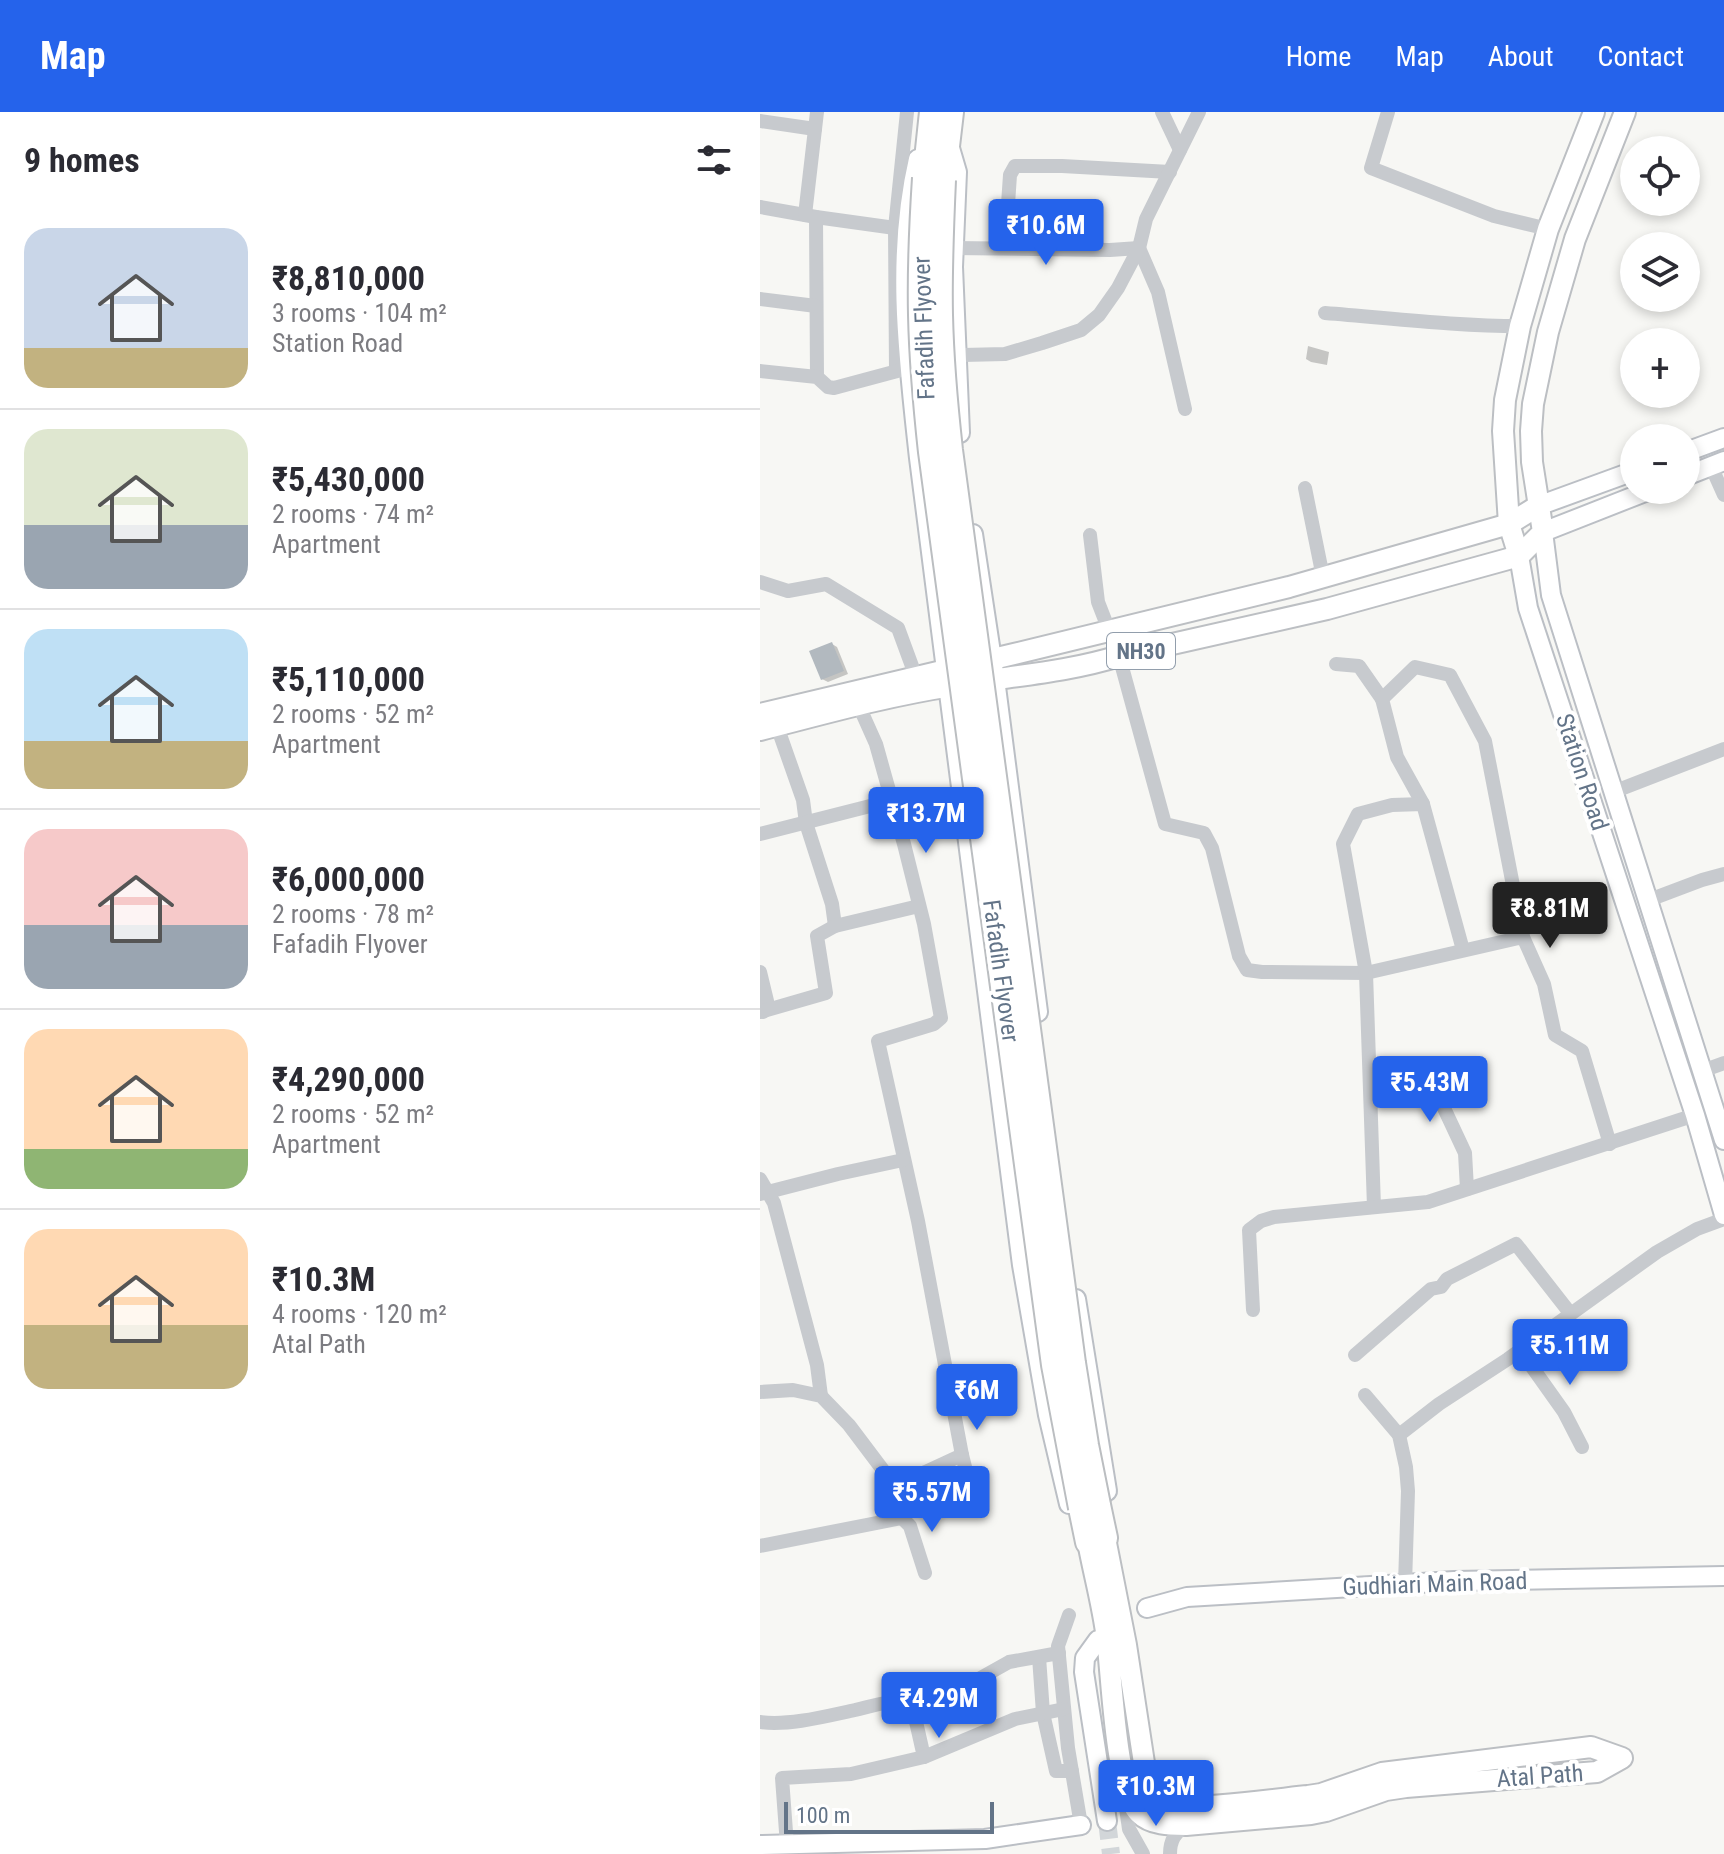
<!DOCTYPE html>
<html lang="en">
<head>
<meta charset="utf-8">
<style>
	body { margin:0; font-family:"Roboto Condensed",sans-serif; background:#f7f7f7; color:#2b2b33; height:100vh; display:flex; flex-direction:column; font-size:30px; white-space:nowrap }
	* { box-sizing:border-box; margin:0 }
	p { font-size:26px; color:#7c7c81 }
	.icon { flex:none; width:44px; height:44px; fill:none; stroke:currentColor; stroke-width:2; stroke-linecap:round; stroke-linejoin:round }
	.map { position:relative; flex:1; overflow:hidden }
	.panel { display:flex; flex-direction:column; background:#fff; width:760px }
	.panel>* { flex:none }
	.controls { position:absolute; left:860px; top:24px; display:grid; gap:16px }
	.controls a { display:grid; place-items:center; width:80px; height:80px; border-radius:50%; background:#fff; box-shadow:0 4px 12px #0003; font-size:40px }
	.scale { position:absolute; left:24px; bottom:20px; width:210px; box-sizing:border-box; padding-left:8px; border:4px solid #637488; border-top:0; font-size:22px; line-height:28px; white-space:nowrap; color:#637488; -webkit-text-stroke:6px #fff; paint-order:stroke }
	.price { position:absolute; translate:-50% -68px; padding:0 18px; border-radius:8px; background:#2563eb; color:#fff; font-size:26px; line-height:52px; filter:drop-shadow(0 2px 4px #0008) }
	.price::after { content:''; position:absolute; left:50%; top:48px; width:24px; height:18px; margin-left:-12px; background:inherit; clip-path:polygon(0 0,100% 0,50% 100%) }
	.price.current { background:#222; color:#fff }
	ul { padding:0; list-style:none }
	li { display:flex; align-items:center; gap:24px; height:200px; padding:0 24px }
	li+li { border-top:2px solid #e1e1e2 }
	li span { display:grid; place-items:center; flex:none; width:224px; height:160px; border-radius:24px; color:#555 }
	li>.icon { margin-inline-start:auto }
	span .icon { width:96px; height:96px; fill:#fffc; stroke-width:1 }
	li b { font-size:34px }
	h2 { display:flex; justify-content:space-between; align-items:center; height:96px; padding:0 24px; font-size:34px }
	header { display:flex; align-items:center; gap:48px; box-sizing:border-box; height:112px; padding:0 40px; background:#2563eb; color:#fff }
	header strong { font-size:38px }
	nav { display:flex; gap:44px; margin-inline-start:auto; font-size:28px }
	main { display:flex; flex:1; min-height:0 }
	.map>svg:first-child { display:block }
</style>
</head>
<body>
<header>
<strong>Map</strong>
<nav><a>Home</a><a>Map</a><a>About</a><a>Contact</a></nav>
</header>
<main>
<section class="panel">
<h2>9 homes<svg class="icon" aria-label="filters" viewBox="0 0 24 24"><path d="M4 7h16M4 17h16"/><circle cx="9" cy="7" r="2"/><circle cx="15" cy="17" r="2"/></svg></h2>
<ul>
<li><span style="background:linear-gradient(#c9d6e8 75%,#c2b280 0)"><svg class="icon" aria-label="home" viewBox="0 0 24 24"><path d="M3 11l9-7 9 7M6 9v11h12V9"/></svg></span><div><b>₹8,810,000</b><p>3 rooms · 104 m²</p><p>Station Road</p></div></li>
<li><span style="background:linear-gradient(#dfe7d0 60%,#9aa5b1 0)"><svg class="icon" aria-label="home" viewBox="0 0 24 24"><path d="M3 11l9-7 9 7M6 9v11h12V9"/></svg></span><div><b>₹5,430,000</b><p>2 rooms · 74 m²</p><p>Apartment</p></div></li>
<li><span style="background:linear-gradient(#bfe0f5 70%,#c2b280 0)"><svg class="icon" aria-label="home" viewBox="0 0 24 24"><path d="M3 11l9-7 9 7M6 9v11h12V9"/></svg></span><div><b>₹5,110,000</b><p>2 rooms · 52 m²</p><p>Apartment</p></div></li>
<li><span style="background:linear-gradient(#f6c9c9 60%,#9aa5b1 0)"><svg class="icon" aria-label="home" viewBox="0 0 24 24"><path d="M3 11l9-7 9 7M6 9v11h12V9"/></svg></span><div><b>₹6,000,000</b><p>2 rooms · 78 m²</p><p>Fafadih Flyover</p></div></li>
<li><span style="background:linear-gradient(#ffd9b3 75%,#8fb573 0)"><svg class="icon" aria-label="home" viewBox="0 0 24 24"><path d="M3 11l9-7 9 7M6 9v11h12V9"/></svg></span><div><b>₹4,290,000</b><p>2 rooms · 52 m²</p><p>Apartment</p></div></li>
<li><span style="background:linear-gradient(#ffd9b3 60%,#c2b280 0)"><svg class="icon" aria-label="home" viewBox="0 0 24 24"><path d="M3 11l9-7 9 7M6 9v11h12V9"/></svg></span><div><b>₹10.3M</b><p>4 rooms · 120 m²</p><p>Atal Path</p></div></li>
</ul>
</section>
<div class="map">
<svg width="964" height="1742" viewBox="0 0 964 1742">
	<rect width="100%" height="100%" fill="#f7f7f4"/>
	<g fill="#0003">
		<path d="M548,234L569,240L567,253L551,250L546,247Z"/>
		<path d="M72,532L77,535L88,562L68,570L62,567Z"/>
	</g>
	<path fill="#b2b9bf" d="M72,530L84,559L61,568L49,539Z"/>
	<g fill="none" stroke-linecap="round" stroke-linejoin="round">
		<path stroke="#d2d6d9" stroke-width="18" stroke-dasharray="18 9" stroke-linecap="butt" d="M347,1709L351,1742"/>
		<defs>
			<g id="secondary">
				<path d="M190,36L197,60L193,155L200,321"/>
				<path d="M158,47C135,146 148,246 159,346L262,1153L288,1303L309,1392"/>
				<path d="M926,340L964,326"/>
				<path d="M926,364L964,349"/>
				<path d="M890,378L783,420L791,483L964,1028"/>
				<path d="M778,394L874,359"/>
				<path d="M213,422L235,567L278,900"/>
				<path d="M759,444L768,496L935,1003L964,1103"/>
				<path d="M316,1187L347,1379"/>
				<path d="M387,1496L427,1485L694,1469L964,1464"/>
				<path d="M338,1528L325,1546L324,1560L347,1709"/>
				<path d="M0,1733L225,1727L321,1713"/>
			</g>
			<g id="primary">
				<path d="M759,444L749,412L743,319L745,288L760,214L788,117L834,0"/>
				<path d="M0,602L254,542L529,475L749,412L778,394"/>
				<path d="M0,618C63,602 126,584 191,574C247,564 305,561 359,544L567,497L759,444L783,420L772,350L771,319L773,292L788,220L815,127L865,0"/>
				<path d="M328,1430C334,1462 343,1494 347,1527C352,1563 355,1678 379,1701C391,1713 410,1713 426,1713L551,1702L566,1699L626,1678L646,1675L837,1660L862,1646L831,1635L622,1661L561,1682L548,1684C524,1686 414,1702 400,1691C391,1685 389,1673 386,1664L366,1533L345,1426"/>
			</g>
			<g id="highway">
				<path d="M165,66L172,0"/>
				<path d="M183,68L191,0"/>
				<path d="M338,1393L345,1426"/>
				<path d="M321,1396L328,1430"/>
			</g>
		</defs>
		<use href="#secondary" stroke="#bbbfc5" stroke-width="22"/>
		<use href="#primary" stroke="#bcbfc3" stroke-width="24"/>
		<use href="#highway" stroke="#bbbec1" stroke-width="28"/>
		<g stroke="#c7cace" stroke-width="14">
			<path d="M402,0L420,38"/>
			<path d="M628,0L611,56L734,104L788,117"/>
			<path d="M0,9L55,17"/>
			<path d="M0,95L56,105L135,116"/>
			<path d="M45,103L57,0"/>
			<path d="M56,105L57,265"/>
			<path d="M193,136L350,138L379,136L398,180L425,297"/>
			<path d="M245,136L250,63L255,54H302L410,60"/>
			<path d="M0,187L56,194"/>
			<path d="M565,201C631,206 695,214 760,214"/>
			<path d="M188,247L203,243L245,242L282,231L321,218L339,203L358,176L379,136L386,107L439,0"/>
			<path d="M136,258L135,116L147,0"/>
			<path d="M0,259L57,265L68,275L74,276L156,254"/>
			<path d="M951,354L964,383"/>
			<path d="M545,376L563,465"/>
			<path d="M330,423L338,490L359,544L405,712L444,721L452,736L479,844L487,858L502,860L606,861L763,825L784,872L795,923L822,939L850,1032"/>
			<path d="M0,470L28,479L66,472L138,516L156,565"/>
			<path d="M576,552L599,554L622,587"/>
			<path d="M99,594L116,632L144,732L164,812L181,906L174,912L118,929L158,1109L202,1343L215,1395"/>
			<path d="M17,614L43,688L46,711L72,792L75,814"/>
			<path d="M853,680L964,637"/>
			<path d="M663,692L637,645L622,587L655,555L690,563L725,629L763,825"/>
			<path d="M0,722L118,692L131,690"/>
			<path d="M889,788L942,768L964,762"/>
			<path d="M0,860L7,889L3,900"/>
			<path d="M0,900L66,881L57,824L75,814L159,794"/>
			<path d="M942,959L964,951"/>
			<path d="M610,971L657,975L683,994L705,1041L707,1077"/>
			<path d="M0,1067L14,1091L57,1253L61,1284"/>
			<path d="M0,1082L78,1062L143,1048"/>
			<path d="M614,1095L606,861L583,732L598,702L632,693L663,692L703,838"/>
			<path d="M493,1198L489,1118L501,1109L514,1105L668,1090L935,1003"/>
			<path d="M760,1238L804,1300L822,1335"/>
			<path d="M595,1243L671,1177L681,1175L687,1167L756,1132L810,1201"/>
			<path d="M0,1280L33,1278L61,1284L89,1313L135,1374"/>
			<path d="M605,1283L639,1323L646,1355L648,1379L645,1472"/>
			<path d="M639,1323L679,1292L748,1247L897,1140L937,1117L964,1107"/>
			<path d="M0,1434L142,1406"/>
			<path d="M165,1461L150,1414L142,1406L135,1374L202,1343"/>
			<path d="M309,1503L298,1534L308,1636L321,1713"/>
			<path d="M279,1545L283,1601L296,1659H312"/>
			<path d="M152,1592L208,1573L249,1550L299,1541"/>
			<path d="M0,1610C29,1614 67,1604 95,1598C116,1593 131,1587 152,1592L164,1645L91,1662L22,1666L27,1733"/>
			<path d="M164,1645L255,1607L304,1597"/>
			<path d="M364,1682L369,1717L383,1742"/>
			<path d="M410,1742C410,1728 415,1721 426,1713"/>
		</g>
		<use href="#secondary" stroke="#fff" stroke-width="18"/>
		<use href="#primary" stroke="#fff" stroke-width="20"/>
		<use href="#highway" stroke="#fff" stroke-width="24"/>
		<defs>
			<g id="highway-bridge">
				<path d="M165,66C162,112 160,157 161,203C162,249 166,294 171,340L294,1253L321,1396"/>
				<path d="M183,68C181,113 179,158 180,203C181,248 185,293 190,338L313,1251L326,1333L338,1393"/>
			</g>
		</defs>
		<use href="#highway-bridge" stroke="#bbbec1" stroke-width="28" stroke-linecap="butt"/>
		<use href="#highway-bridge" stroke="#fff" stroke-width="24"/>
	</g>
	<g text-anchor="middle" stroke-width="8" stroke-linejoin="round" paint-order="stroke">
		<rect fill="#fff" stroke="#929eac" stroke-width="2" x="347" y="521" width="68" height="36" rx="6"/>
		<g font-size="22" font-weight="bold" fill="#637488">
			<text x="381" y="547">NH30</text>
		</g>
		<g font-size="24" fill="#637488" stroke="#fff">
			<text transform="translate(164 216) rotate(-92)" y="8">Fafadih Flyover</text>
			<text transform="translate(822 660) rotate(72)" y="8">Station Road</text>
			<text transform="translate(241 859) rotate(82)" y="8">Fafadih Flyover</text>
			<text transform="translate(675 1472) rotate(-2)" y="8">Gudhiari Main Road</text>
			<text transform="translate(780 1664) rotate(-4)" y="8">Atal Path</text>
		</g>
	</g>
</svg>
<div class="controls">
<a><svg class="icon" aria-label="locate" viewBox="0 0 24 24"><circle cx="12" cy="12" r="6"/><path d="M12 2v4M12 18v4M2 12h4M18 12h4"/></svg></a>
<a><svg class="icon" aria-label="layers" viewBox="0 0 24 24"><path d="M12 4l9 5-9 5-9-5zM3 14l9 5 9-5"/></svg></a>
<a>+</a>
<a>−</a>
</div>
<div class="scale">100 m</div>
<b class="price" style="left:286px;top:155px">₹10.6M</b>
<b class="price" style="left:166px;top:743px">₹13.7M</b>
<b class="price current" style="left:790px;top:838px">₹8.81M</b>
<b class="price" style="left:670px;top:1012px">₹5.43M</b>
<b class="price" style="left:810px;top:1275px">₹5.11M</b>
<b class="price" style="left:217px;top:1320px">₹6M</b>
<b class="price" style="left:172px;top:1422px">₹5.57M</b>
<b class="price" style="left:179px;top:1628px">₹4.29M</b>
<b class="price" style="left:396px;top:1716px">₹10.3M</b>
</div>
</main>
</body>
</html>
